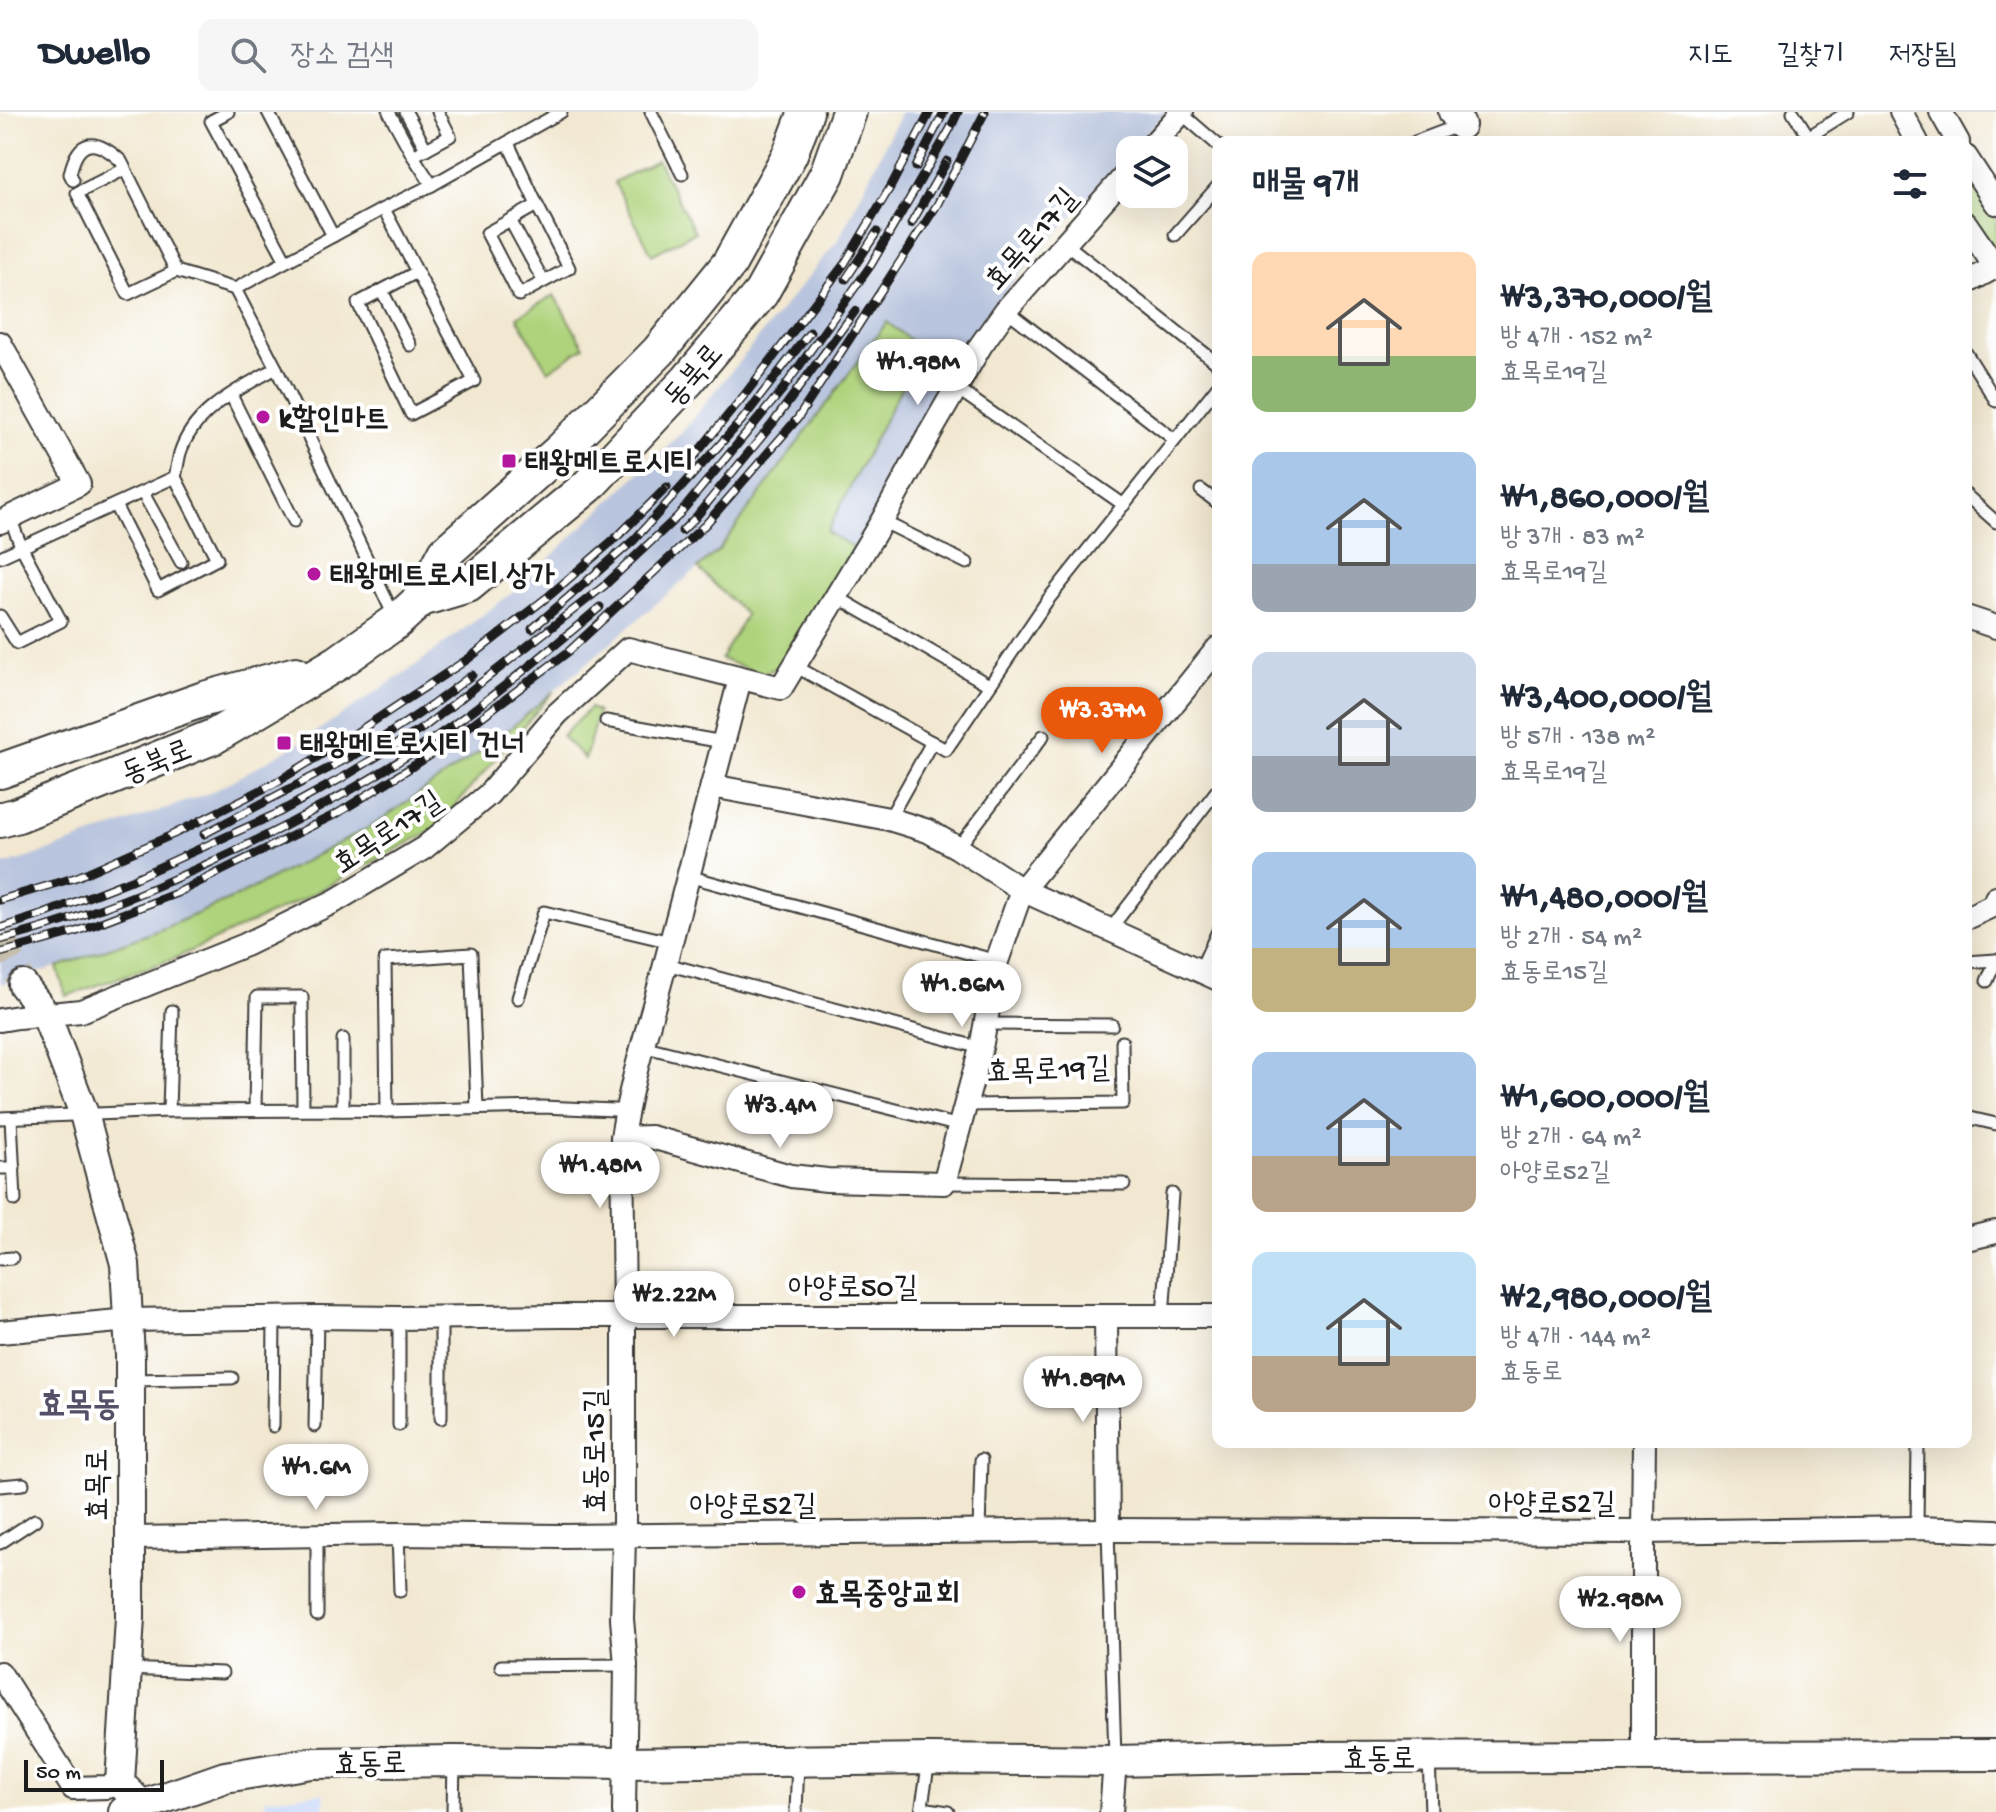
<!DOCTYPE html>
<html lang="ko">
<head>
<meta charset="utf-8">
<style>
	body { margin:0; font-family:"Gochi Hand","Poor Story",sans-serif; background:#f6f6f7; color:#1f2937; height:100vh; display:flex; flex-direction:column; font-size:30px; white-space:nowrap }
	* { box-sizing:border-box; margin:0 }
	p { font-size:26px; color:#747a83 }
	.icon { flex:none; width:44px; height:44px; fill:none; stroke:currentColor; stroke-width:2; stroke-linecap:round; stroke-linejoin:round }
	.map { position:relative; flex:1; overflow:hidden }
	.side { position:absolute; left:1212px; top:24px; width:760px; height:1312px; display:flex; flex-direction:column; background:#fff; border-radius:16px; box-shadow:0 8px 32px #0002 }
	.side>* { flex:none }
	.buttons { position:absolute; left:1116px; top:24px; display:grid; gap:16px }
	.buttons a { display:grid; place-items:center; width:72px; height:72px; border-radius:16px; background:#fff; box-shadow:0 8px 32px #0002; font-size:40px }
	.scale { position:absolute; left:24px; bottom:20px; width:140px; box-sizing:border-box; padding-left:8px; border:4px solid #1c1c1c; border-top:0; font-size:22px; line-height:28px; white-space:nowrap; color:#1c1c1c; -webkit-text-stroke:6px #fff; paint-order:stroke }
	.price { position:absolute; translate:-50% -68px; padding:0 18px; border-radius:28px; background:#fff; color:#222; font-size:26px; line-height:52px; filter:drop-shadow(0 2px 4px #0008) }
	.price::after { content:''; position:absolute; left:50%; top:48px; width:24px; height:18px; margin-left:-12px; background:inherit; clip-path:polygon(0 0,100% 0,50% 100%) }
	.price.on { background:#ea580c; color:#fff }
	ul { padding:0; list-style:none }
	li { display:flex; align-items:center; gap:24px; height:200px; padding:0 40px }
	li span { display:grid; place-items:center; flex:none; width:224px; height:160px; border-radius:16px; color:#555 }
	li>.icon { margin-inline-start:auto }
	span .icon { width:96px; height:96px; fill:#fffc; stroke-width:1 }
	li b { font-size:34px }
	h2 { display:flex; justify-content:space-between; align-items:center; height:96px; padding:0 40px; font-size:34px }
	header { display:flex; align-items:center; gap:48px; box-sizing:border-box; height:112px; padding:0 40px; background:#fff; border-bottom:2px solid #e0e1e3 }
	header strong { font-size:38px }
	nav { display:flex; gap:44px; margin-inline-start:auto; font-size:28px }
	.search { width:560px; height:72px; background:#f6f6f7; display:flex; align-items:center; gap:20px; box-sizing:border-box; padding:0 28px; border-radius:16px; color:#747a83; font-size:30px }
	.map>svg:first-child { display:block }
</style>
</head>
<body>
<header>
<strong>Dwello</strong>
<div class="search"><svg class="icon" aria-label="search" viewBox="0 0 24 24"><circle cx="10" cy="10" r="6"/><path d="M15 15l6 6"/></svg>장소 검색</div>
<nav><a>지도</a><a>길찾기</a><a>저장됨</a></nav>
</header>
<div class="map">
<svg width="1996" height="1700" viewBox="0 0 1996 1700">
	<rect width="100%" height="100%" fill="#fff"/>
	<filter id="ink" filterUnits="userSpaceOnUse"><feTurbulence type="fractalNoise" baseFrequency=".0125" numOctaves="2"/><feDisplacementMap in="SourceGraphic" scale="16" xChannelSelector="R" yChannelSelector="G"/><feConvolveMatrix kernelMatrix="1 2 1 2 8 2 1 2 1" color-interpolation-filters="sRGB"/></filter>
	<filter id="wash" filterUnits="userSpaceOnUse"><feTurbulence type="fractalNoise" baseFrequency=".006" numOctaves="4" result="noise"/><feDisplacementMap in="SourceGraphic" scale="32" xChannelSelector="R" yChannelSelector="G"/><feGaussianBlur stdDeviation="1.8" result="paint"/><feColorMatrix in="noise" values="0 0 0 0 0 0 0 0 0 0 0 0 0 0 0 0 0 1.4 0 .05"/><feComposite in="paint" operator="in"/></filter>
	<g filter="url(#wash)">
		<rect width="100%" height="100%" fill="#f2e8d1"/>
		<path fill="#cddbfa" d="M323,1681L324,1700H266L265,1687Z"/>
		<path fill="#b9c5de" d="M901,0H1166L1012,171L971,232L855,436L827,420L921,237L887,210L718,439L498,627L372,714L240,783L162,817L82,847L0,872V754L34,744L212,680L296,633L416,553L517,477L681,321L839,127Z"/>
		<g fill="#afd37b" stroke="#66784c" stroke-width="2">
			<path d="M657,48L695,120L652,143L614,70Z"/>
			<path d="M1966,54L1996,100V146L1966,102Z"/>
			<path d="M554,183L584,235L548,259L517,205Z"/>
			<path d="M887,210L921,237L827,420L855,436L777,556L761,562L721,547L746,503L698,456L718,439Z"/>
			<path d="M554,579L435,717L301,788L173,847L66,884L57,855L162,817L240,783L372,714L498,627Z"/>
			<path d="M590,596L598,600L585,647L562,624Z"/>
		</g>
	</g>
	<g filter="url(#ink)">
		<g fill="none" stroke-linecap="round" stroke-linejoin="round">
			<path stroke="#c7bfad" stroke-width="28" stroke-dasharray="28 14" stroke-linecap="butt" d="M0,824L23,873"/>
			<defs>
				<g id="service">
					<path d="M228,0L211,9L286,149"/>
					<path d="M268,0L333,124"/>
					<path d="M389,0L413,44L432,73"/>
					<path d="M406,0L426,37"/>
					<path d="M651,0L682,62"/>
					<path d="M1793,0L1812,30"/>
					<path d="M1181,1L1218,33"/>
					<path d="M1808,25L1848,0"/>
					<path d="M1415,30L1460,13"/>
					<path d="M508,31L537,93L569,156L519,183L487,121L537,93"/>
					<path d="M413,44L450,24L438,0"/>
					<path d="M125,57L77,81L128,182L176,159"/>
					<path d="M73,68L70,62C78,25 96,26 121,49L176,159L235,177"/>
					<path d="M384,97L474,269L411,302L358,191L417,160"/>
					<path d="M510,108L540,163"/>
					<path d="M1175,123L1218,74"/>
					<path d="M1065,131L1218,252"/>
					<path d="M382,179L410,233"/>
					<path d="M1006,198L1175,328"/>
					<path d="M1966,241L1996,289"/>
					<path d="M956,276L1124,393"/>
					<path d="M231,283L294,409"/>
					<path d="M1201,378L1218,391"/>
					<path d="M143,381L181,450"/>
					<path d="M1966,383L1996,410"/>
					<path d="M115,393L158,478L217,447L175,365"/>
					<path d="M882,409L967,451"/>
					<path d="M0,445L175,365C177,357 178,349 180,341C194,297 240,277 276,256"/>
					<path d="M837,485L989,573"/>
					<path d="M0,504L17,531L61,509L21,434L10,406"/>
					<path d="M394,504L276,256L235,177L381,98L432,73L561,0"/>
					<path d="M795,554L946,638L1047,489L1218,274"/>
					<path d="M606,609L723,630"/>
					<path d="M889,707L932,630"/>
					<path d="M958,736L1043,624"/>
					<path d="M688,764L997,849"/>
					<path d="M1112,817L1118,807L1218,677"/>
					<path d="M1966,850L1996,848"/>
					<path d="M666,852L981,936"/>
					<path d="M1200,858L1218,819"/>
					<path d="M1987,869L1996,848"/>
					<path d="M518,886L544,800L671,830"/>
					<path d="M986,912L1112,913"/>
					<path d="M642,934L960,1014"/>
					<path d="M966,993L1123,991L1122,930"/>
					<path d="M255,998L257,885H302L303,998"/>
					<path d="M343,998V927"/>
					<path d="M169,999L172,899"/>
					<path d="M387,999L385,848L471,842L477,996"/>
					<path d="M1966,1005L1996,1012"/>
					<path d="M0,1006L169,999L343,998L387,999L542,995L615,998L625,1000"/>
					<path d="M11,1006L15,1088"/>
					<path d="M0,1056H14"/>
					<path d="M944,1071L1124,1072"/>
					<path d="M0,1147L12,1146"/>
					<path d="M1163,1204L1172,1082"/>
					<path d="M441,1206V1306"/>
					<path d="M132,1268L232,1266"/>
					<path d="M399,1313V1206"/>
					<path d="M273,1314L274,1205"/>
					<path d="M315,1314L317,1205"/>
					<path d="M0,1374L23,1372"/>
					<path d="M1917,1416L1918,1330"/>
					<path d="M1108,1418L1115,1646"/>
					<path d="M979,1420L981,1348"/>
					<path d="M398,1422L400,1479"/>
					<path d="M0,1431L35,1408"/>
					<path d="M317,1503V1423"/>
					<path d="M501,1554L626,1553"/>
					<path d="M127,1557L222,1561"/>
					<path d="M1429,1645L1431,1700"/>
					<path d="M922,1696L948,1700"/>
					<path d="M453,1700L454,1649"/>
					<path d="M796,1700L798,1649"/>
					<path d="M921,1700L929,1648"/>
				</g>
				<g id="minor">
					<path d="M1901,0L1917,30"/>
					<path d="M1941,0L1958,30"/>
					<path d="M1148,38L1182,0"/>
					<path d="M1966,45L1996,91"/>
					<path d="M1966,112L1996,156"/>
					<path d="M1966,171L1995,155"/>
					<path d="M0,231L79,372L0,410"/>
					<path d="M1966,505L1996,515"/>
					<path d="M712,674L889,707L928,719L958,736L1022,778L1218,867"/>
					<path d="M1966,806L1994,793L1996,786"/>
					<path d="M0,908L18,905L81,899L245,833L335,789L424,736L489,682L557,602L628,537L781,576L882,409L930,321L981,233L1006,198L1130,58"/>
					<path d="M622,1026L651,1025L791,1064L827,1068L944,1071L981,936L997,849L1022,778L1218,536"/>
					<path d="M1966,1127L1996,1120"/>
					<path d="M1106,1204L1108,1418"/>
					<path d="M0,1220L129,1208L317,1205L399,1206L561,1204H1218"/>
					<path d="M130,1426L398,1422L560,1424L1108,1418L1643,1420L1917,1416L1996,1419"/>
					<path d="M0,1561L73,1676L107,1675L120,1671"/>
					<path d="M1643,1644V1420L1644,1330"/>
					<path d="M624,1700L626,1553L622,1507L624,1423V1204L622,1026C631,965 651,908 666,849C691,755 715,661 740,567"/>
					<path d="M1111,1700L1115,1649"/>
				</g>
				<g id="tertiary">
					<path d="M1453,0L1461,13"/>
					<path d="M23,873L46,903L84,1002L125,1152L130,1244V1506L120,1671L142,1693"/>
				</g>
				<path id="secondary" d="M124,1700L225,1665L311,1651L454,1649L624,1651L929,1647L1115,1649L1296,1645L1996,1643"/>
				<g id="primary">
					<path d="M421,487L468,473L588,374L688,268L761,181L827,62L849,0"/>
					<path d="M0,659L204,587L296,562"/>
					<path d="M0,708L18,703L215,624L339,550L397,509L421,487L446,440L561,338L659,239L729,152L790,42L806,0"/>
				</g>
			</defs>
			<use href="#service" stroke="#3c3b37" stroke-width="15"/>
			<use href="#minor" stroke="#3c3b37" stroke-width="26"/>
			<use href="#tertiary" stroke="#3c3b37" stroke-width="32"/>
			<use href="#secondary" stroke="#3c3b37" stroke-width="34"/>
			<use href="#primary" stroke="#3c3b37" stroke-width="38"/>
			<use href="#service" stroke="#fff" stroke-width="11"/>
			<use href="#minor" stroke="#fff" stroke-width="22"/>
			<use href="#tertiary" stroke="#fff" stroke-width="28"/>
			<use href="#secondary" stroke="#fff" stroke-width="30"/>
			<use href="#primary" stroke="#fff" stroke-width="34"/>
			<defs>
				<g id="rail">
					<path d="M916,55L944,0"/>
					<path d="M911,112L947,49"/>
					<path d="M846,167L877,120"/>
					<path d="M688,352L746,281L845,151L891,74L930,0"/>
					<path d="M682,419L695,406L773,311L855,199"/>
					<path d="M532,517L634,428L742,308L810,220"/>
					<path d="M204,722L369,635L432,593L472,563"/>
					<path d="M0,788L77,765L174,722L275,671L342,630L468,547L550,483L619,423L667,375"/>
					<path d="M0,816L44,802L131,768L278,701L342,666L423,616L604,474L677,405L783,277L871,153L950,17L958,0"/>
					<path d="M0,828C98,803 191,762 281,716C340,685 399,652 453,613C504,576 552,536 600,495"/>
					<path d="M0,841L75,820L177,781L338,701L434,641L568,540L706,412L798,306L937,93L985,0"/>
				</g>
			</defs>
			<use href="#rail" stroke="#1c1c1c" stroke-width="9"/>
			<use href="#rail" stroke="#fff" stroke-width="6" stroke-dasharray="18" stroke-linecap="butt"/>
		</g>
	</g>
	<g fill="#b5179e" stroke="#fff" stroke-width="3">
		<circle cx="263" cy="305" r="8"/>
		<rect x="501" y="341" width="16" height="16" rx="4"/>
		<circle cx="314" cy="462" r="8"/>
		<rect x="276" y="623" width="16" height="16" rx="4"/>
		<circle cx="799" cy="1480" r="8"/>
	</g>
	<g text-anchor="middle" stroke-width="8" stroke-linejoin="round" paint-order="stroke">
		<g font-size="30" fill="#1c1c1c" stroke="#fff">
			<text transform="translate(1030 126) rotate(-49)" y="10">효목로17길</text>
			<text transform="translate(692 262) rotate(-49)" y="10">동북로</text>
			<text transform="translate(156 648) rotate(-22)" y="10">동북로</text>
			<text transform="translate(387 719) rotate(-34)" y="10">효목로17길</text>
			<text transform="translate(1048 956) rotate(-2)" y="10">효목로19길</text>
			<text x="853" y="1184">아양로50길</text>
			<text transform="translate(594 1339) rotate(-90)" y="10">효동로15길</text>
			<text transform="translate(96 1373) rotate(-90)" y="10">효목로</text>
			<text x="1552" y="1400">아양로52길</text>
			<text x="753" y="1402">아양로52길</text>
			<text x="1379" y="1655">효동로</text>
			<text transform="translate(370 1650) rotate(-1)" y="10">효동로</text>
		</g>
		<g font-size="30" font-weight="bold" fill="#1c1c1c" stroke="#fff" text-anchor="start">
			<text x="279" y="315">k할인마트</text>
			<text x="525" y="359">태왕메트로시티</text>
			<text x="330" y="472">태왕메트로시티 상가</text>
			<text x="300" y="641">태왕메트로시티 건너</text>
			<text x="815" y="1490">효목중앙교회</text>
		</g>
		<g font-size="34" font-weight="bold" fill="#554f68" stroke="#fff">
			<text x="79" y="1302">효목동</text>
		</g>
	</g>
</svg>
<div class="buttons">
<a><svg class="icon" aria-label="layers" viewBox="0 0 24 24"><path d="M12 4l9 5-9 5-9-5zM3 14l9 5 9-5"/></svg></a>
</div>
<div class="scale">50 m</div>
<b class="price" style="left:918px;top:295px">₩1.98M</b>
<b class="price on" style="left:1102px;top:643px">₩3.37M</b>
<b class="price" style="left:962px;top:917px">₩1.86M</b>
<b class="price" style="left:780px;top:1038px">₩3.4M</b>
<b class="price" style="left:600px;top:1098px">₩1.48M</b>
<b class="price" style="left:674px;top:1227px">₩2.22M</b>
<b class="price" style="left:1083px;top:1312px">₩1.89M</b>
<b class="price" style="left:316px;top:1400px">₩1.6M</b>
<b class="price" style="left:1620px;top:1532px">₩2.98M</b>
<section class="side">
<h2>매물 9개<svg class="icon" aria-label="filters" viewBox="0 0 24 24"><path d="M4 7h16M4 17h16"/><circle cx="9" cy="7" r="2"/><circle cx="15" cy="17" r="2"/></svg></h2>
<ul>
<li><span style="background:linear-gradient(#ffd9b3 65%,#8fb573 0)"><svg class="icon" aria-label="home" viewBox="0 0 24 24"><path d="M3 11l9-7 9 7M6 9v11h12V9"/></svg></span><div><b>₩3,370,000/월</b><p>방 4개 · 152 m²</p><p>효목로19길</p></div></li>
<li><span style="background:linear-gradient(#a9c7e8 70%,#9aa5b1 0)"><svg class="icon" aria-label="home" viewBox="0 0 24 24"><path d="M3 11l9-7 9 7M6 9v11h12V9"/></svg></span><div><b>₩1,860,000/월</b><p>방 3개 · 83 m²</p><p>효목로19길</p></div></li>
<li><span style="background:linear-gradient(#c9d6e8 65%,#9aa5b1 0)"><svg class="icon" aria-label="home" viewBox="0 0 24 24"><path d="M3 11l9-7 9 7M6 9v11h12V9"/></svg></span><div><b>₩3,400,000/월</b><p>방 5개 · 138 m²</p><p>효목로19길</p></div></li>
<li><span style="background:linear-gradient(#a9c7e8 60%,#c2b280 0)"><svg class="icon" aria-label="home" viewBox="0 0 24 24"><path d="M3 11l9-7 9 7M6 9v11h12V9"/></svg></span><div><b>₩1,480,000/월</b><p>방 2개 · 54 m²</p><p>효동로15길</p></div></li>
<li><span style="background:linear-gradient(#a9c7e8 65%,#b9a48a 0)"><svg class="icon" aria-label="home" viewBox="0 0 24 24"><path d="M3 11l9-7 9 7M6 9v11h12V9"/></svg></span><div><b>₩1,600,000/월</b><p>방 2개 · 64 m²</p><p>아양로52길</p></div></li>
<li><span style="background:linear-gradient(#bfe0f5 65%,#b9a48a 0)"><svg class="icon" aria-label="home" viewBox="0 0 24 24"><path d="M3 11l9-7 9 7M6 9v11h12V9"/></svg></span><div><b>₩2,980,000/월</b><p>방 4개 · 144 m²</p><p>효동로</p></div></li>
</ul>
</section>
</div>
</body>
</html>
